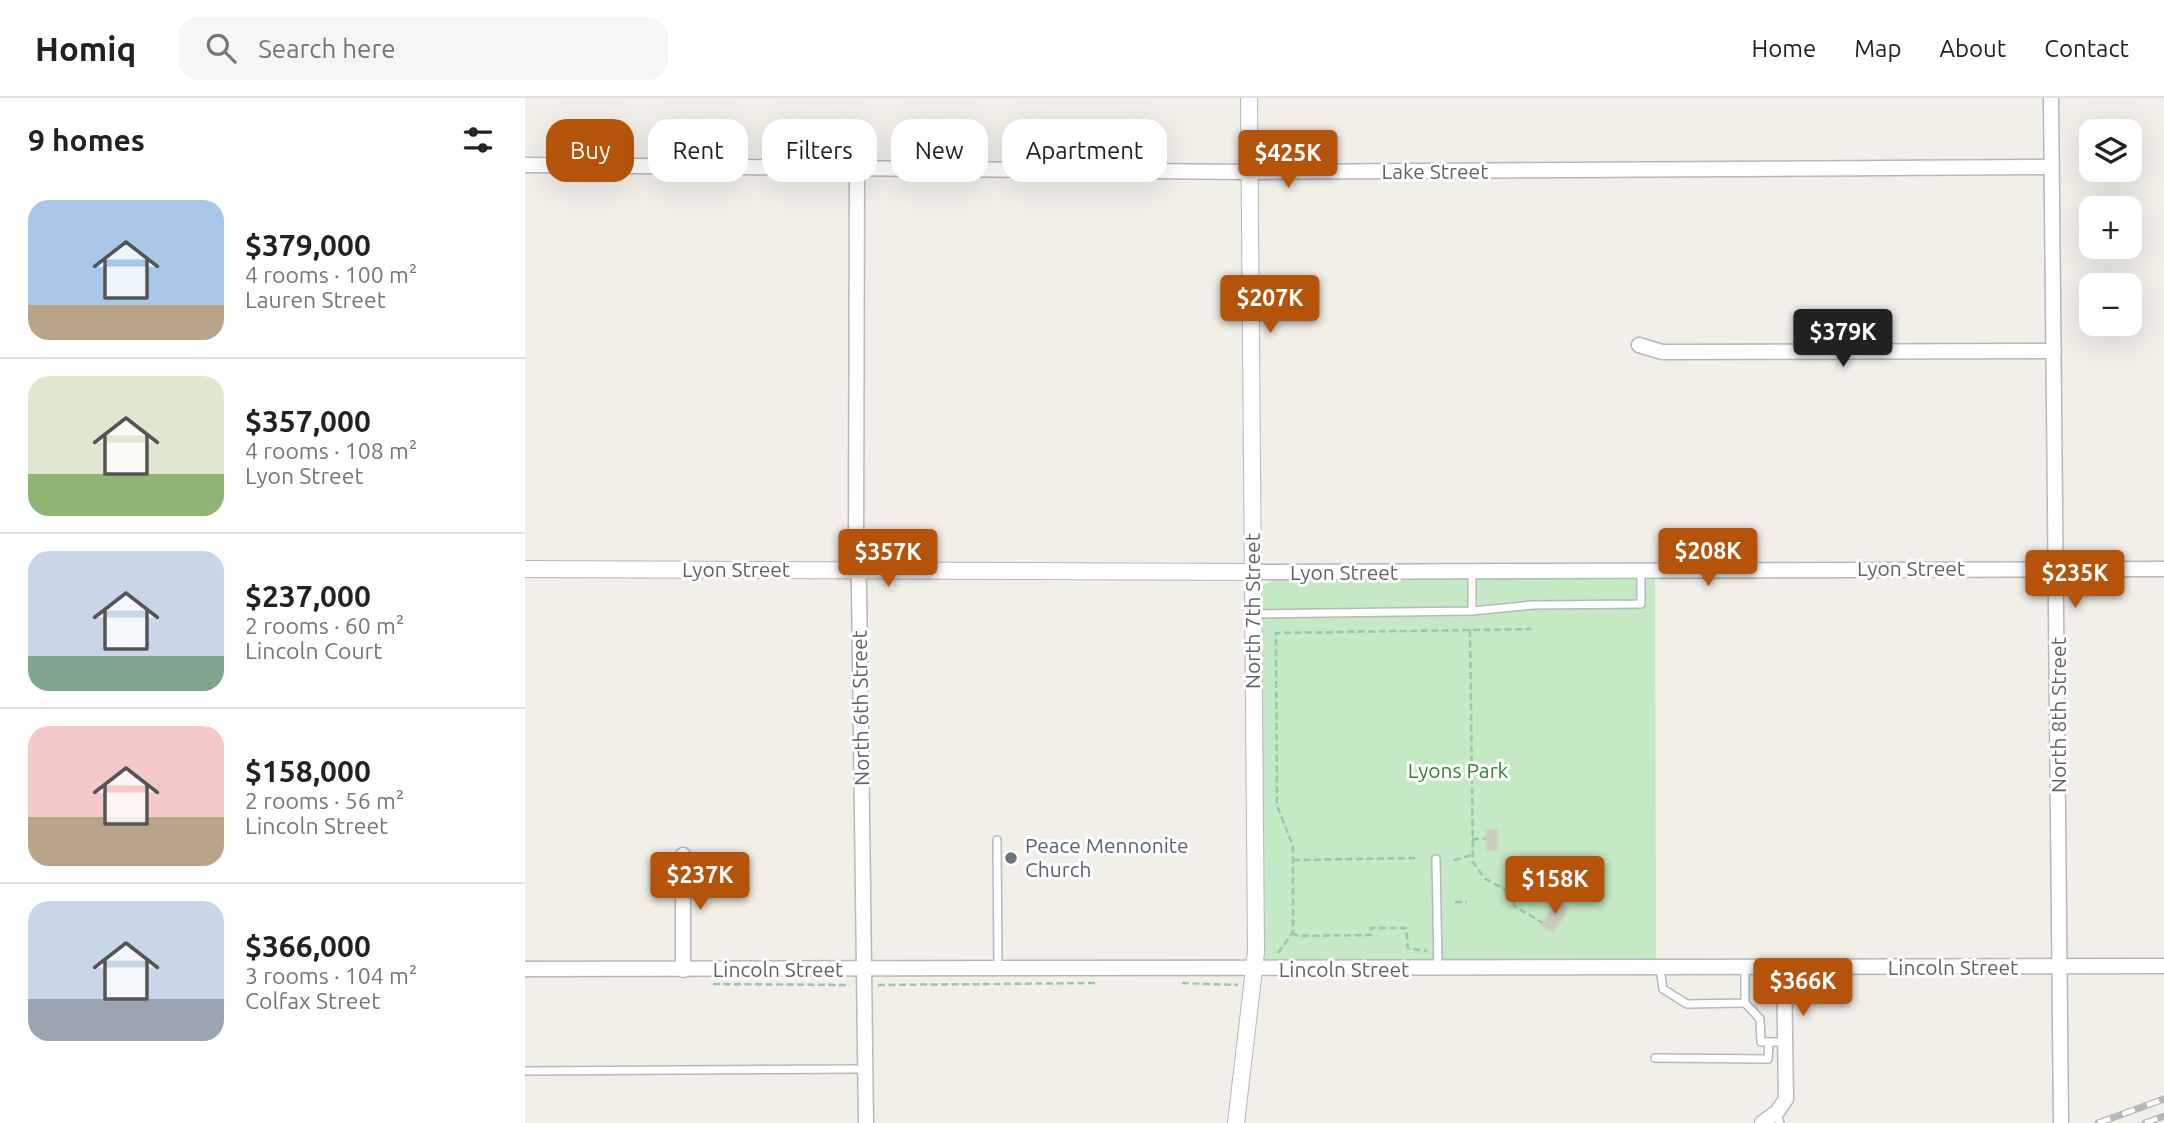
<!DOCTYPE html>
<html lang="en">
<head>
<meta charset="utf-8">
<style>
	body { margin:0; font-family:Ubuntu,sans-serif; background:#f6f6f6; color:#222; height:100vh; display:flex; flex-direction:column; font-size:26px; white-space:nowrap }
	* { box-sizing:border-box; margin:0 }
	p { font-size:23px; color:#767676 }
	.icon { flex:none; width:38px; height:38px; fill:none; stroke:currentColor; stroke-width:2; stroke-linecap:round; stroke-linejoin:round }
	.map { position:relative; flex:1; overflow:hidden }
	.sheet { display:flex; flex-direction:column; background:#fff; width:525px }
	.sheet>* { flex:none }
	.hud { position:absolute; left:21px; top:21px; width:665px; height:63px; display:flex; gap:14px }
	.buttons { position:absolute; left:1554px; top:21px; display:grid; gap:14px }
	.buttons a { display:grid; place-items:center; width:63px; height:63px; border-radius:14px; background:#fff; box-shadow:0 7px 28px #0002; font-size:35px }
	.price { position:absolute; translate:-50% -60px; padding:0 16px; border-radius:7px; background:#b45309; color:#fff; font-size:23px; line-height:46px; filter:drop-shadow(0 2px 4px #0008) }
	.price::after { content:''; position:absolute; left:50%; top:42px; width:21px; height:16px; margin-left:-10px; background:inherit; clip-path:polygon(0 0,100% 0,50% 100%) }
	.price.selected { background:#222; color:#fff }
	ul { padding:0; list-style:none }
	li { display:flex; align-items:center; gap:21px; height:175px; padding:0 28px }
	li+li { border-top:2px solid #e0e0e0 }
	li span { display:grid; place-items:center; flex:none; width:196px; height:140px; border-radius:21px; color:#555 }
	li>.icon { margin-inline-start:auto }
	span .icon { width:84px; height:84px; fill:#fffc; stroke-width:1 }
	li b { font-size:30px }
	h2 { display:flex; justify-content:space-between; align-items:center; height:84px; padding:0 28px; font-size:30px }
	.pill { padding:0 24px; border-radius:21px; background:#fff; box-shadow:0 7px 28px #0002; font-size:24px; line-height:63px }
	.pill.selected { background:#b45309; color:#fff }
	header { display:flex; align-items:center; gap:42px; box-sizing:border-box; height:98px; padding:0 35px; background:#fff; border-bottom:2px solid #e0e0e0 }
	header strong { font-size:33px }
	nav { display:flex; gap:38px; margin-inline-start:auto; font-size:24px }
	.search { width:490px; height:63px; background:#f6f6f6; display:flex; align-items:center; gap:18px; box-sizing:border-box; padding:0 24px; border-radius:21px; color:#767676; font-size:26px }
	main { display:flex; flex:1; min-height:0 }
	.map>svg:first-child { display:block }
</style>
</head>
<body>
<header>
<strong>Homiq</strong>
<div class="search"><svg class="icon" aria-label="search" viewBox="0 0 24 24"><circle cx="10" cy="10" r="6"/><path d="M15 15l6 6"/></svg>Search here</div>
<nav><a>Home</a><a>Map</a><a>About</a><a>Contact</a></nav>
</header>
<main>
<section class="sheet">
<h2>9 homes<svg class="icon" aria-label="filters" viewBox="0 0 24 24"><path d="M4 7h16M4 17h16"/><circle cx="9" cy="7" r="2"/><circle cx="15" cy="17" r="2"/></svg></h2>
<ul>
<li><span style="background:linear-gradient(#a9c7e8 75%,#b9a48a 0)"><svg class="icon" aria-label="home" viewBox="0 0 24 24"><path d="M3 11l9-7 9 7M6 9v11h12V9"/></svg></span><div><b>$379,000</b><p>4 rooms · 100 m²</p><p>Lauren Street</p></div></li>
<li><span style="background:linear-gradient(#dfe7d0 70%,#8fb573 0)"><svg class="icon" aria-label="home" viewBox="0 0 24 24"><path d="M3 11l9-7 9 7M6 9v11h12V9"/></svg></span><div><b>$357,000</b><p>4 rooms · 108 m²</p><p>Lyon Street</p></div></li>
<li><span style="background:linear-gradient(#c9d6e8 75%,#7fa58c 0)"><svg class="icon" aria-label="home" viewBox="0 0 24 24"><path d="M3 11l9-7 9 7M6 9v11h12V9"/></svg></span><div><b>$237,000</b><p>2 rooms · 60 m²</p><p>Lincoln Court</p></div></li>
<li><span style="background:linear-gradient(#f6c9c9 65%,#b9a48a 0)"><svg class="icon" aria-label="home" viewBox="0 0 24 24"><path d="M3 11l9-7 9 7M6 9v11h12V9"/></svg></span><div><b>$158,000</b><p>2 rooms · 56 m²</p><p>Lincoln Street</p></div></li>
<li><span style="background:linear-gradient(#c9d6e8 70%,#9aa5b1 0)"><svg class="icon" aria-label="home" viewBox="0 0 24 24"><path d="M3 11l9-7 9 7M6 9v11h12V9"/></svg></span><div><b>$366,000</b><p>3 rooms · 104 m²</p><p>Colfax Street</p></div></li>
</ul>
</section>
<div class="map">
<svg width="1639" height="1025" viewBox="0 0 1639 1025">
	<rect width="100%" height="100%" fill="#f1efe8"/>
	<path fill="#c5e8c5" d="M1130,480L1131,864H744L739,860L736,488L749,482Z"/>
	<g fill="#cccac5" stroke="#d6d1c6" stroke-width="2">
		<path d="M961,732H972V752H962Z"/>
		<path d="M1032,803L1044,810L1028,834L1017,827Z"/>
	</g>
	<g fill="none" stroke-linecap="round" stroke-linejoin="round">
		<defs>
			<g id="service">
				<path d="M947,475V513"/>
				<path d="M729,516L947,513L1008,507L1116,506V474"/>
				<path d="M472,742L473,871"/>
				<path d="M911,761L913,870"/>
				<path d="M1135,870L1138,891L1162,906L1220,905V870"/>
				<path d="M1220,905L1235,921L1236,944H1260"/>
				<path d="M1130,960L1243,961L1244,944"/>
				<path d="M0,973L341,971"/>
				<path d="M1251,1016L1255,1025"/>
			</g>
			<g id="minor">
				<path d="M1526,0L1536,1025"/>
				<path d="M0,67L725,74L1526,69"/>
				<path d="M332,70L331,451L334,487L341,1025"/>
				<path d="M1114,247L1137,254L1529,253"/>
				<path d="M728,474L1639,471"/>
				<path d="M0,871L1639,868"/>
				<path d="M158,872V757"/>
				<path d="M1237,1025L1252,1014L1261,1001L1259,870"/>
			</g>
			<g id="tertiary">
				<path d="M0,471L728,474"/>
				<path d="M711,1025L731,854L724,0"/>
			</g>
		</defs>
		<use href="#service" stroke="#b5b8bc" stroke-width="10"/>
		<use href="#minor" stroke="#b5b8bc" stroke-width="17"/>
		<use href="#tertiary" stroke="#b5b8bc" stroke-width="18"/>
		<g stroke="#9cc7a9" stroke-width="2.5" stroke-dasharray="7 3.5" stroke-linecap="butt">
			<path d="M945,532L948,764L959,780L990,797L989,808L1018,825"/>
			<path d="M947,741H961"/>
			<path d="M768,762L890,760"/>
			<path d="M929,762L947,757"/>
			<path d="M980,793L984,787L994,788"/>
			<path d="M930,804H942"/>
			<path d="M767,835L774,838L846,837V830H881L883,850L902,853"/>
			<path d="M753,855L768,834V748L752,708L751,535L1006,531"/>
			<path d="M657,885L713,887"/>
			<path d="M188,886L325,887"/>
			<path d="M353,887L573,885"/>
		</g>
		<use href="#service" stroke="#fff" stroke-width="7"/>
		<use href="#minor" stroke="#fff" stroke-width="14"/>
		<use href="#tertiary" stroke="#fff" stroke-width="16"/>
		<defs>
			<g id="rail">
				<path d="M1573,1025L1639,1001"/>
				<path d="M1620,1025L1639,1018"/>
			</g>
		</defs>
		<use href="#rail" stroke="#b6b7b8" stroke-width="7"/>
		<use href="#rail" stroke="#fff" stroke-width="4.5" stroke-dasharray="13" stroke-linecap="butt"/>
	</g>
	<circle fill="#6b7280" stroke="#fff" stroke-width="2.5" cx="486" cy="760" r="7"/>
	<g text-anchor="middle" stroke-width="6" stroke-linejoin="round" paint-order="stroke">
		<g font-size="21" fill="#5f6368" stroke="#fff">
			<text x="910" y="81">Lake Street</text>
			<text x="1386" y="478">Lyon Street</text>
			<text x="211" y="479">Lyon Street</text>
			<text x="819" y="482">Lyon Street</text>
			<text transform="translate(728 513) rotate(-90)" y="7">North 7th Street</text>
			<text transform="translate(336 610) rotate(-91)" y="7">North 6th Street</text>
			<text transform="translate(1534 617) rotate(-90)" y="7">North 8th Street</text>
			<text x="1428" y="877">Lincoln Street</text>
			<text x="253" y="879">Lincoln Street</text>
			<text x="819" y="879">Lincoln Street</text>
		</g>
		<g font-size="21" fill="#348238" stroke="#fff">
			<text x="933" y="680">Lyons Park</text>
		</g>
		<g font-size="21" fill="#5b616d" stroke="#fff" text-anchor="start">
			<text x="500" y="755">Peace Mennonite<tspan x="500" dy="24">Church</tspan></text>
		</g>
	</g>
</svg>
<div class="buttons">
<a><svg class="icon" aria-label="layers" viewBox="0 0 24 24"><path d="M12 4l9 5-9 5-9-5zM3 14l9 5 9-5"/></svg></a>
<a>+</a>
<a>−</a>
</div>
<b class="price" style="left:763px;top:92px">$425K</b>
<b class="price" style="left:745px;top:237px">$207K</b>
<b class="price selected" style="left:1318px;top:271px">$379K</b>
<b class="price" style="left:1183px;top:490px">$208K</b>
<b class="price" style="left:363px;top:491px">$357K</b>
<b class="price" style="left:1550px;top:512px">$235K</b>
<b class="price" style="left:175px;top:814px">$237K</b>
<b class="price" style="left:1030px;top:818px">$158K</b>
<b class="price" style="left:1278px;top:920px">$366K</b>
<div class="hud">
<a class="pill selected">Buy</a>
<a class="pill">Rent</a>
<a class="pill">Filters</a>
<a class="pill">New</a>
<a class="pill">Apartment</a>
</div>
</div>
</main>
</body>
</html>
